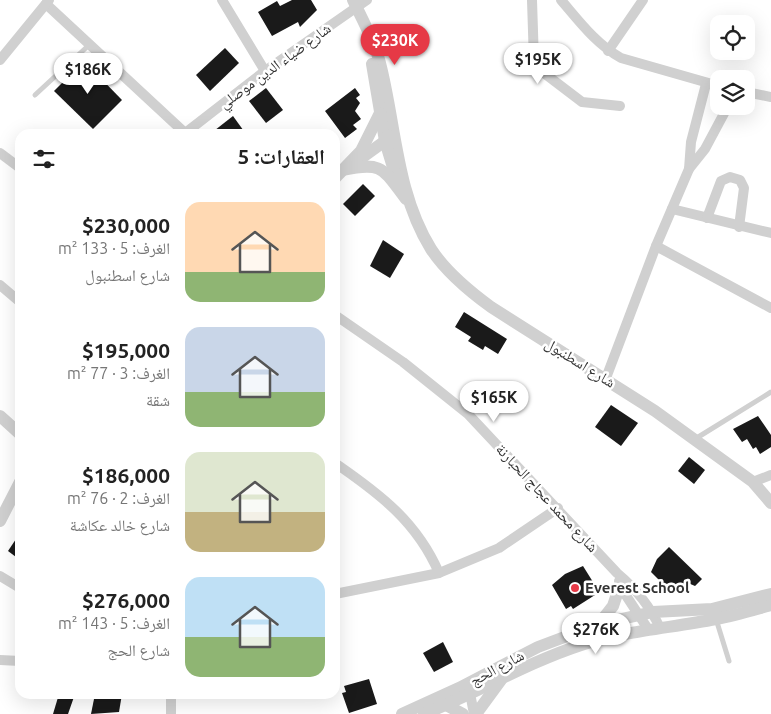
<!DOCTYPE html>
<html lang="ar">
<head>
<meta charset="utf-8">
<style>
	body { margin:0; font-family:Ubuntu,"Noto Naskh Arabic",sans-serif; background:#f6f6f6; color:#222; direction:rtl; height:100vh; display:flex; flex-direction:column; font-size:19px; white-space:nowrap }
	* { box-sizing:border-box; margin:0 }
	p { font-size:16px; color:#767676 }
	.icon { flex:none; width:28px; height:28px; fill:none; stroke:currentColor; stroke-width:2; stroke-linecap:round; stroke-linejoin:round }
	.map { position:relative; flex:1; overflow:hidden; direction:ltr }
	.side { position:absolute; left:15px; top:129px; width:325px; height:570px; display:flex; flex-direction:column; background:#fff; border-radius:15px; box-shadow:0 5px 20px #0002; direction:rtl }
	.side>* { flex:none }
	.controls { position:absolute; left:710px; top:15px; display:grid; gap:10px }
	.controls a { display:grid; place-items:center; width:45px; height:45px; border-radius:10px; background:#fff; box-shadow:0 5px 20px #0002; font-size:25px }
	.price { position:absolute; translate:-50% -42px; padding:0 11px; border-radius:18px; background:#fff; color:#222; font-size:16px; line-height:32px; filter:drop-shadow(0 1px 2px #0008) }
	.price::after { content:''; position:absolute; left:50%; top:30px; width:15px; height:11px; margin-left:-8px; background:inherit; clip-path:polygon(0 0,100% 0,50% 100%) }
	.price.on { background:#e63946; color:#fff }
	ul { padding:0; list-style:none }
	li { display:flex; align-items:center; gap:15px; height:125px; padding:0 15px }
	li span { display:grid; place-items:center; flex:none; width:140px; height:100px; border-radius:15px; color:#555 }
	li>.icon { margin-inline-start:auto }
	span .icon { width:60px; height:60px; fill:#fffc; stroke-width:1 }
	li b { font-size:21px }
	h2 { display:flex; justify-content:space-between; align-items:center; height:60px; padding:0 15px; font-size:21px }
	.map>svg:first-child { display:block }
</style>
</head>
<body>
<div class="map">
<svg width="771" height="714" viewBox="0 0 771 714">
	<rect width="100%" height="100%" fill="#fff"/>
	<g fill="#1a1a1a">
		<path d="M292,0H311L317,10L300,27L298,22L272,36L258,12L277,1L280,6Z"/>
		<path d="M225,48L239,63L210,91L196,75Z"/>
		<path d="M84,61L122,100L93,129L54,91Z"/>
		<path d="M266,88L283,110L266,123L249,101Z"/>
		<path d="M355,88L360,95L356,98L360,103L355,111L361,119L353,125L357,129L345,138L325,111Z"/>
		<path d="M233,116L246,134H210Z"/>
		<path d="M363,184L375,196L355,216L343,204Z"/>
		<path d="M383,240L404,254L390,278L370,266Z"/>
		<path d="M464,312L507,339L498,354L485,346L483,350L468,341L471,337L455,327Z"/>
		<path d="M611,405L638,423L621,446L595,427Z"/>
		<path d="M758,416L771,435V447L760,454L756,447L753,449L747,439L742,442L733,429Z"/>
		<path d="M689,457L705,470L694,484L678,471Z"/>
		<path d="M20,533V560L8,551Z"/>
		<path d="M669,547L702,579L695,586L688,583L676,592L670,586L667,588L651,572L657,559Z"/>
		<path d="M583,566L598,590L594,593L595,595L573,609L571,606L566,609L552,585L565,574Z"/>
		<path d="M443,642L453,662L434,672L423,653Z"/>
		<path d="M369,679L377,704L349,713L342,693L346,692L344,686Z"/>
		<path d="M59,694H75L68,714H53Z"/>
		<path d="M95,694H122L119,712L91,714Z"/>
	</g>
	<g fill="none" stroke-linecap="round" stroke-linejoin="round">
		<g stroke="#d0d0d0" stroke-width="5">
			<path d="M35,95L89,45"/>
			<path d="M695,439L771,392"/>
			<path d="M716,619L729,661"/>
		</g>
		<g stroke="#d0d0d0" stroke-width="10">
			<path d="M222,0L265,71"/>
			<path d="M532,0L534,62L540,70L582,102L620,106"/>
			<path d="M561,0C579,21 596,44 621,58L719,86"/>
			<path d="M46,4L185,133"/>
			<path d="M608,51L643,0"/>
			<path d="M0,60L49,0"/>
			<path d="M746,92L771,97"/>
			<path d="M184,134L265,71L367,0"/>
			<path d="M0,153L20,168"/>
			<path d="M689,169L691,142L706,84"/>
			<path d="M672,209L771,233"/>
			<path d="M707,218L721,181L730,177L740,180L744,188L739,227"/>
			<path d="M656,246L771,308"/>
			<path d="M0,285L20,302"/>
			<path d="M335,315L403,362L468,414L617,573C635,588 650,606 660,628"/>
			<path d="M606,378L656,246L689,169L705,149L728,106"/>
			<path d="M335,463C380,494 417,522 439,573"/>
			<path d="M753,482L771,475"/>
			<path d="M0,576L20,588"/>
			<path d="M619,581L625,594L648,629"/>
			<path d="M335,594L439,573L499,548L558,508"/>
			<path d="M0,660L20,661"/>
			<path d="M469,688L474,714"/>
			<path d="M171,694V714"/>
		</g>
		<g stroke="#d0d0d0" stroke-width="12">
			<path d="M353,0C363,21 374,40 380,63C396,125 396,193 431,249C446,272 469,291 491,307L655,411L753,482L771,503"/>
			<path d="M372,64L385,141L395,174"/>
			<path d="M356,162L385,141L388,135"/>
			<path d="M343,170C383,161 383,169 406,199"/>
			<path d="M335,178L361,151L380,113"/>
			<path d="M0,416L20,434"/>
			<path d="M0,521L20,482"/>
			<path d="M599,624L613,606L620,585"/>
			<path d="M446,705L463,714"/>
			<path d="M402,714L459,688L538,647L599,624L653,612L712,609L771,594"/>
			<path d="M424,714C477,693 526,663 581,645C625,631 670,628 716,619C734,616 753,610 771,605"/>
			<path d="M476,714L501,680"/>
		</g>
	</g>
	<circle fill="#e63946" stroke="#fff" stroke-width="2" cx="575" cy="588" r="5"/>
	<g text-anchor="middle" stroke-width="5" stroke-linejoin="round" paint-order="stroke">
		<g font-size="15" fill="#333" stroke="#fff">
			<text transform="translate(275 66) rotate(-36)" y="5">شارع ضياء الدين موصلي</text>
			<text transform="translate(580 363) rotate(32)" y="5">شارع اسطنبول</text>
			<text transform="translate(547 498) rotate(47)" y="5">شارع محمد عجاج الحبارنة</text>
			<text transform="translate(497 668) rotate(-28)" y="5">شارع الحج</text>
		</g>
		<g font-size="15" font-weight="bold" fill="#333" stroke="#fff" text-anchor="start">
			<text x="585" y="593">Everest School</text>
		</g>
	</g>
</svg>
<div class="controls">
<a><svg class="icon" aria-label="locate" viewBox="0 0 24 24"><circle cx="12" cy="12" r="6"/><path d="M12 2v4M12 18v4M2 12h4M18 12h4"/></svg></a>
<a><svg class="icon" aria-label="layers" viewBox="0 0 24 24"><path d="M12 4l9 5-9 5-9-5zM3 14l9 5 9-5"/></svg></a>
</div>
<b class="price on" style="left:395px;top:66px">$230K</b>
<b class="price" style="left:538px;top:85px">$195K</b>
<b class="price" style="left:88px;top:95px">$186K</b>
<b class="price" style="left:494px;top:423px">$165K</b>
<b class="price" style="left:596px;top:655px">$276K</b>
<section class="side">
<h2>العقارات: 5<svg class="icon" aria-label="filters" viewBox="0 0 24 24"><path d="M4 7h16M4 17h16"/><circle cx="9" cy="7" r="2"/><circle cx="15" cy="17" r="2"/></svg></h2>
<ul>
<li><span style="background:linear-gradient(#ffd9b3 70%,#8fb573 0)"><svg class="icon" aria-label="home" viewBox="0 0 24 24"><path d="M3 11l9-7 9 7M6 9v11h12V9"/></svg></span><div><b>$230,000</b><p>الغرف: 5 · 133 m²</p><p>شارع اسطنبول</p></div></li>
<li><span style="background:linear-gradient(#c9d6e8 65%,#8fb573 0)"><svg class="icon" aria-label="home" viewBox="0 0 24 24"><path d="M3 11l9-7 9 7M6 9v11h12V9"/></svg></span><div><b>$195,000</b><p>الغرف: 3 · 77 m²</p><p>شقة</p></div></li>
<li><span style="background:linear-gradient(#dfe7d0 60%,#c2b280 0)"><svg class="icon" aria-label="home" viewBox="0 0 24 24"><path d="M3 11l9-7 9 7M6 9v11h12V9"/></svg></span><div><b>$186,000</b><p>الغرف: 2 · 76 m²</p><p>شارع خالد عكاشة</p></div></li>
<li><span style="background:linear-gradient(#bfe0f5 60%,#8fb573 0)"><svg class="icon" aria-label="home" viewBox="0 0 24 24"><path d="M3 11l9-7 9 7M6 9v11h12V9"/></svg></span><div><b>$276,000</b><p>الغرف: 5 · 143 m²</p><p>شارع الحج</p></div></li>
</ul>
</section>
</div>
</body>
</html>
